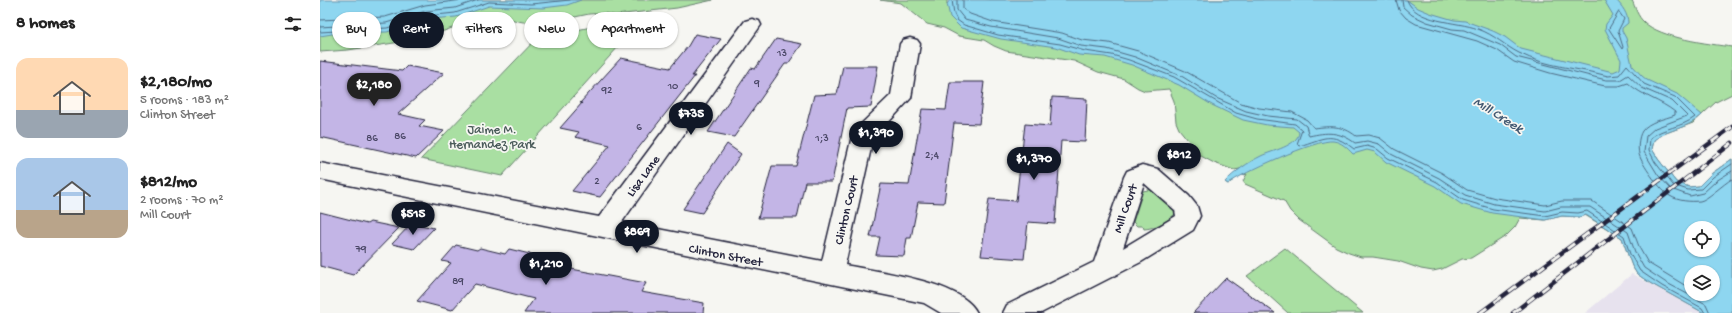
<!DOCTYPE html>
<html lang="en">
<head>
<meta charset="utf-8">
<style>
	body { margin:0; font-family:"Gochi Hand",sans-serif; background:#f6f6f6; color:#222; height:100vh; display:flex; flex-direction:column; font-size:15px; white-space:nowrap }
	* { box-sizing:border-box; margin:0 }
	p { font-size:13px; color:#767676 }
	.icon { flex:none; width:22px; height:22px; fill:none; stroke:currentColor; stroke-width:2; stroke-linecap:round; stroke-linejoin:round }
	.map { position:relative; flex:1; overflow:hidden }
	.sheet { display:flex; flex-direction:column; background:#fff; width:320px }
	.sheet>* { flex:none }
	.banner { position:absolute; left:12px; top:12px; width:380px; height:36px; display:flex; gap:8px }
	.controls { position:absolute; left:1364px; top:221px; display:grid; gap:8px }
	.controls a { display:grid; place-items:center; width:36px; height:36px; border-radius:50%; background:#fff; box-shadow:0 1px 3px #0004; font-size:20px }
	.price { position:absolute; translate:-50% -34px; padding:0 9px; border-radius:14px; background:#111827; color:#fff; font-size:13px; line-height:26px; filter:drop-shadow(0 1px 2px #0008) }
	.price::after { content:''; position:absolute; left:50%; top:24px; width:12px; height:9px; margin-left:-6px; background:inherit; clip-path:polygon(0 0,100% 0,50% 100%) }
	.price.current { background:#222; color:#fff }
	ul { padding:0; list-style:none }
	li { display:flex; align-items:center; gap:12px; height:100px; padding:0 16px }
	li span { display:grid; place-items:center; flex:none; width:112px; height:80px; border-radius:12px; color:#555 }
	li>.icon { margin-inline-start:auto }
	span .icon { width:48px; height:48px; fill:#fffc; stroke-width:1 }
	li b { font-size:17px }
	h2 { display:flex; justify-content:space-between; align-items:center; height:48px; padding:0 16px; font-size:17px }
	.tag { padding:0 14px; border-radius:18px; background:#fff; box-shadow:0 1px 3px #0004; font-size:14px; line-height:36px }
	.tag.current { background:#111827; color:#fff }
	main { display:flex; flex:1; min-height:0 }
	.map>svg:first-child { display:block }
</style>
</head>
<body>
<main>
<section class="sheet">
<h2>8 homes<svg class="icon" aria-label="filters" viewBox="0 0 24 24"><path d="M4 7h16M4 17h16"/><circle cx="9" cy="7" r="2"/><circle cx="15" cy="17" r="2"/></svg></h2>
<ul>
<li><span style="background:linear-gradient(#ffd9b3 65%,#9aa5b1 0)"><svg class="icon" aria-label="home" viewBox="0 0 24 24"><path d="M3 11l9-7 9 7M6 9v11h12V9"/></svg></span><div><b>$2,180/mo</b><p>5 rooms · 183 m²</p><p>Clinton Street</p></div></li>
<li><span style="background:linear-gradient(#a9c7e8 65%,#b9a48a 0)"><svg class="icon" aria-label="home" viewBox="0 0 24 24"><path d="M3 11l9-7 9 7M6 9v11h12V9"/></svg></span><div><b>$812/mo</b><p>2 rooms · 70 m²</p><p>Mill Court</p></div></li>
</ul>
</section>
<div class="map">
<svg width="1412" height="313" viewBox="0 0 1412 313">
	<rect width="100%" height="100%" fill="#f6f6f2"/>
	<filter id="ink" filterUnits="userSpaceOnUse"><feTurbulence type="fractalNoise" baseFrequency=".025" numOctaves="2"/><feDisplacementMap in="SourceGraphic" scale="8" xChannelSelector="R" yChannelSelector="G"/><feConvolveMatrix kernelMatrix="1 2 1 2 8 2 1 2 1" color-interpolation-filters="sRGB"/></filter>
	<g filter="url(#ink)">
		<path fill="#e7e2ee" d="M1312,274L1383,313H1265Z"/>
		<g fill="#a9dfa2" stroke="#66806e" fill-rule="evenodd">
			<path d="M151,0H393L357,8L295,15L284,13L269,14L231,22H203L180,17H162L124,31L74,43L28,50L0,52V19Z"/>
			<path d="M560,0H627V4L669,0H943L1371,250L1412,265V313H1384L1330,283L1317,274L1312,266L1302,238L1265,215L1259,217L1242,216L1225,220L1200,218L1195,227L1186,236L1151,258L1142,259L1122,269L1113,271L1101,269L1078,261L1053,257H1041L1029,253L1016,247L979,220L970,211L964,201L925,184L923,181L927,174L919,176L908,184L905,182L920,169L914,170L894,163L881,156L859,129L856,122L854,101L849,89L825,91L818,88L804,79L778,72L754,61L686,51L674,46L664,40L639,36L624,28L607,24L581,3ZM1371,272H1393V294H1371Z"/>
			<path d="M1013,0H1312C1315,7 1318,17 1324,22C1340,38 1389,44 1412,47V94L1396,102L1373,123L1338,136L1334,140L1332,149L1338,159L1356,182L1369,187L1379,186L1391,174L1412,159V216Z"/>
			<path d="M326,16L182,176L101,159L217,38Z"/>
			<path d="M833,189L857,212C850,220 834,229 824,229L823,226H817L813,222L823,191Z"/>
			<path d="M965,248L1043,313H968L927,276Z"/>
		</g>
		<g fill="#8ed6f0" stroke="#638ea8" fill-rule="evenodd">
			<path d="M0,0H261L247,5L223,8L169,6L136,17L108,19L67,32L18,33L0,36Z"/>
			<path d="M630,0H1087L1098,8L1110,13L1134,20L1145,21L1173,31L1185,37L1201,49L1293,72L1300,69L1301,60L1285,29L1286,24L1293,15L1284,0H1296C1302,6 1308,14 1308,23L1302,28V31L1306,38L1312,65L1322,76L1327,80L1357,94L1382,115C1366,130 1349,128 1334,140L1332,149L1338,159L1356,182L1369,187L1379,186L1391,174L1412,159V313H1384L1330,283L1317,274L1312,266L1302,238L1266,215L1259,217L1242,216L1225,220L1172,213L1141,204L1115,186L1066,162L1055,152L1047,150L1033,154C1027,148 1022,142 1013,141C997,139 921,173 908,184L905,182C914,172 929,162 941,156C951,151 978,146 979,132L973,127L947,125L923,120L892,105L859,85L812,65L785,57L759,55L736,47L681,39L641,28L630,17L627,4ZM1371,228H1393V250H1371ZM1371,272H1393V294H1371Z"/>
		</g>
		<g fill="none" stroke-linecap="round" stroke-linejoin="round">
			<g stroke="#4d6a83" stroke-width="1">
				<path d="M632,0L634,14L637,20L644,25L678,35L740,44L765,51L792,55L809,60L854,77L916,113L937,119L975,124L982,130L977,144L979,146C1004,139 1010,130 1034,149L1047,146L1057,149L1068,158L1117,182L1143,200L1173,209L1225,216L1242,212L1258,213L1267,211L1304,236L1310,254L1320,271L1342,286L1382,308L1385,313"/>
				<path d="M637,0V10L645,20L671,27L738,38L761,46L787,49L815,57L863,77L896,98L926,111L948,116L977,119L986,126L989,136C1007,132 1019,131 1035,143L1047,141L1059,144L1071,154L1119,178L1145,195L1174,204L1225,211L1241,207H1270L1308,232L1315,252L1324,268L1345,282L1386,304L1390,313"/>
				<path d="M643,0V9L650,14L673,22L742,33L762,40L789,43L818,51L865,71L921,103L939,108L972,112L987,120L994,128C1011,126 1022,125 1036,136L1049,135L1060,138L1074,149L1122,173L1147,190L1175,198L1225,205L1242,201H1272L1312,228L1320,249L1328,263L1371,289"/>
				<path d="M1076,0L1079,10L1086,18L1096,24L1157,41L1177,50L1194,62L1230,73L1285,86H1299L1308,83C1322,96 1340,100 1355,112V115C1345,119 1329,121 1322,131C1318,137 1317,151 1320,157C1324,167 1341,191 1350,196C1358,201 1370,202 1380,201C1387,200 1403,184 1412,179"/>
				<path d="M1082,0L1083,7L1092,15L1107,22L1132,29L1144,30L1180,45L1196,57L1286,80H1300L1308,75L1322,88L1352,101L1367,116L1335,128L1326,136L1324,152L1338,175L1351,189L1370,196L1383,193L1396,181L1412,171"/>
				<path d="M1087,0C1095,23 1137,21 1158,29C1175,35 1185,46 1199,53C1226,67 1259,68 1288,76L1299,75L1307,65L1324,84L1355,97L1375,117C1361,128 1344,127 1330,138L1329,150L1335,162L1353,185L1368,190L1381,189L1393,177L1412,164"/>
				<path d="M1299,12L1304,19L1298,31L1303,47L1302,49L1289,29Z"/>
				<path d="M0,20L65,17L105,5L142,0"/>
				<path d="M0,27L66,23L105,11L135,8L158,0"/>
				<path d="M0,32L67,28L107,16L135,13L169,2L211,4L250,0"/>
			</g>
		</g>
		<g fill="#c3b5e6" stroke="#22223b">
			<path d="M375,34L401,39L372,76H375L280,197L252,191L290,145L255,137L259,132L240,128L262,103H260L301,58L350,68L368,46Z"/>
			<path d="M456,39L482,44L468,64H465L414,137L388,132L431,68L435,69Z"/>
			<path d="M0,61L82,71L87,66L124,73L78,114L105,120L99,126L124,131L96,158L0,137Z"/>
			<path d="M523,66H558L551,107L527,108L512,182H485L477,218H438L452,166H476L494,95L517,94Z"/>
			<path d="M630,82H664L659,124L634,123L624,203L598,202L591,238H587L584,256L556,255L560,237H550L561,184L589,185L602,109L626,110Z"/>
			<path d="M732,97L767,99L765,142L741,141L735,224L708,222L704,259L661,256L669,199L696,201L705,124L730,126Z"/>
			<path d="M407,144L421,154L382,213L363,209Z"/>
			<path d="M0,212L47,224L50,222L79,228L33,275L0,266Z"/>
			<path d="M92,223L114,228L94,249L72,244Z"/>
			<path d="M136,245L157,250L160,248L185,254L189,249L218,256L214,262L326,283L321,292L384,303L383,313H204L214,299L155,284L132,310L97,301L131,263L122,261Z"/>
			<path d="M906,278L955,313H873Z"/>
		</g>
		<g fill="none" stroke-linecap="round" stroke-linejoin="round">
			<defs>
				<g id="minor">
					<path d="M432,19L439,21L441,25L302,222L502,261L532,136L535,130L571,95L580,44L583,40L590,38L597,40L600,44L591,98L553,139L525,265C558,272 642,281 657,313H621L604,303L0,179V163L279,217L425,21Z"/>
					<path d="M822,165L838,169L869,196L877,206L880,216L873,230L821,262L721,313H683L687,305L774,262L804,177L807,171ZM824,183L855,210L856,216L803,248Z"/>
				</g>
			</defs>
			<use href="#minor" stroke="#22223b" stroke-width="3"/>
			<use href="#minor" fill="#f6f6f2" fill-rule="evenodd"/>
			<defs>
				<g id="rail">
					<path d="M1160,313L1412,127"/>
					<path d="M1193,313L1412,143"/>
				</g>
			</defs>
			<use href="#rail" stroke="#22223b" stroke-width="4.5"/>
			<use href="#rail" stroke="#f6f6f2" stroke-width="3" stroke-dasharray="9" stroke-linecap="butt"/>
		</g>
	</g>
	<g text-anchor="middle" stroke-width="3.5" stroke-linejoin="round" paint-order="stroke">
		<g font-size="11" fill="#4a4766">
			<text x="462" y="56">13</text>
			<text x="437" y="86">9</text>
			<text x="353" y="89">10</text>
			<text x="287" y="93">92</text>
			<text x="319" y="130">6</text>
			<text x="80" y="139">86</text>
			<text x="52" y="141">86</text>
			<text x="502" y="141">1;3</text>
			<text x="612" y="158">2;4</text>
			<text x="277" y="184">2</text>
			<text x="41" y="252">79</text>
			<text x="138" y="284">89</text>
		</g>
		<g font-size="13" fill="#4a5b5a" stroke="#f6f6f2">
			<text x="172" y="133">Jaime M.<tspan x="172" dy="15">Hernandez Park</tspan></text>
		</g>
		<g font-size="13" fill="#22223b" stroke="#f6f6f2">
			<text transform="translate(322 175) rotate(-54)" y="5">Lisa Lane</text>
			<text transform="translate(804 208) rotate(-71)" y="5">Mill Court</text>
			<text transform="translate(525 210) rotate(-77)" y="5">Clinton Court</text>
			<text transform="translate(406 254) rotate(11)" y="5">Clinton Street</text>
		</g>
		<g font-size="14" font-style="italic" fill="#425871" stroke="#f6f6f2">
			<text transform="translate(1179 114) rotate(32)" y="5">Mill Creek</text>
		</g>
	</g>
</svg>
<div class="controls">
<a><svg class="icon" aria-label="locate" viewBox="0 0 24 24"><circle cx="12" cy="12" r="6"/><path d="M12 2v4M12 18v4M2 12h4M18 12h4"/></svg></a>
<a><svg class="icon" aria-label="layers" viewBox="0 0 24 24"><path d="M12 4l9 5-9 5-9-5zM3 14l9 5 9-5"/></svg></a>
</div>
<b class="price current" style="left:54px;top:107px">$2,180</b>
<b class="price" style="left:371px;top:136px">$735</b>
<b class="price" style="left:556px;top:155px">$1,390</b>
<b class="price" style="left:859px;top:177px">$812</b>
<b class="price" style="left:714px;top:181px">$1,370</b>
<b class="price" style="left:93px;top:236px">$515</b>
<b class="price" style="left:317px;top:254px">$869</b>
<b class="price" style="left:226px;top:286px">$1,210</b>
<div class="banner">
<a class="tag">Buy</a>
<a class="tag current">Rent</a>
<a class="tag">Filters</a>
<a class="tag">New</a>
<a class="tag">Apartment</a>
</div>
</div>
</main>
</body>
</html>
